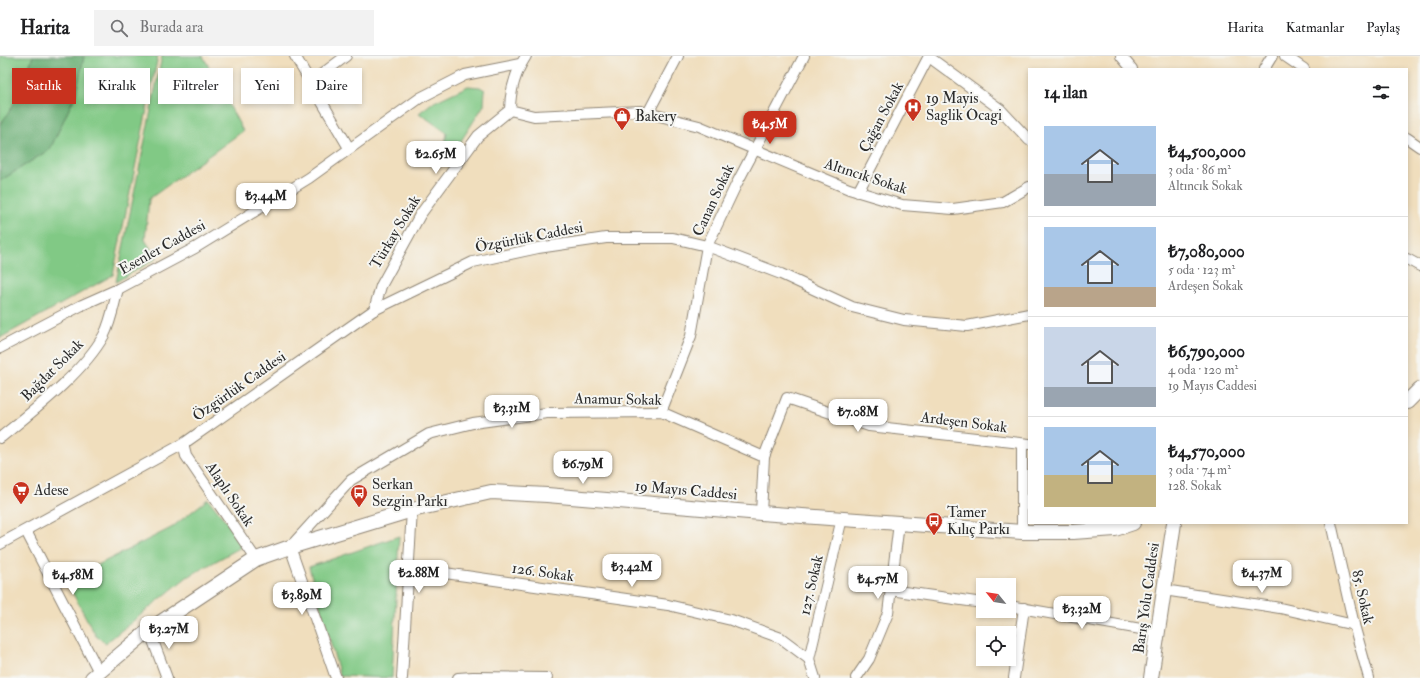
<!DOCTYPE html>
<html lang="tr">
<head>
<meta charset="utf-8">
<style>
	body { margin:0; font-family:"IM FELL Double Pica",serif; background:#f2f2f2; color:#202124; height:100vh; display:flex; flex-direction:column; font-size:15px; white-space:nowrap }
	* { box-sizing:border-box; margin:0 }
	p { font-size:13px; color:#757577 }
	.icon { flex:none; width:22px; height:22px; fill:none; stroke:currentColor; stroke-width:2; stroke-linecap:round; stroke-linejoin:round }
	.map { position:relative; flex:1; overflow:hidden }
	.side { position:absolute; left:1028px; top:12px; width:380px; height:456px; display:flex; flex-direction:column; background:#fff; border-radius:0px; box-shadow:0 2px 6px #0003 }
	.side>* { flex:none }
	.guide { position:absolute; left:12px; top:12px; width:380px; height:36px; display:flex; gap:8px }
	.needle { width:26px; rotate:300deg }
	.buttons { position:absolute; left:976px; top:522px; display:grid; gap:8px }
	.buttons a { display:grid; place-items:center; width:40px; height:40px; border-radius:0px; background:#fff; box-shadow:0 2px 6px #0003; font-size:20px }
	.price { position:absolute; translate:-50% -34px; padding:0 9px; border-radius:8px; background:#fff; color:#222; font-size:13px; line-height:26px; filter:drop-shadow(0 1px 2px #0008) }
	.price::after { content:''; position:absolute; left:50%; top:24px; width:12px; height:9px; margin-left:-6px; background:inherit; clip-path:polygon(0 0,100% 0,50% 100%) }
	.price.on { background:#c8321e; color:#fff }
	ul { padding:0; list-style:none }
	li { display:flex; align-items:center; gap:12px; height:100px; padding:0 16px }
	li+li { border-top:1px solid #e0e0e0 }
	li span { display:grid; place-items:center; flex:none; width:112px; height:80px; border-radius:0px; color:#555 }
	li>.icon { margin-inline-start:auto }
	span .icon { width:48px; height:48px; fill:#fffc; stroke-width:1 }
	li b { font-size:17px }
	h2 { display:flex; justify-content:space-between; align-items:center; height:48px; padding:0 16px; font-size:17px }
	.tag { padding:0 14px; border-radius:0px; background:#fff; box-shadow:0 2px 6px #0003; font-size:14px; line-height:36px }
	.tag.on { background:#c8321e; color:#fff }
	header { display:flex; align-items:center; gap:24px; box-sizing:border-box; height:56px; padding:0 20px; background:#fff; border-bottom:1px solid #e0e0e0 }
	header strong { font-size:19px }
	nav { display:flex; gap:22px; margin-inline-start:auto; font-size:14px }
	.search { width:280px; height:36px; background:#f2f2f2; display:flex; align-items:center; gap:10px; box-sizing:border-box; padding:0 14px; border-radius:0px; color:#757577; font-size:15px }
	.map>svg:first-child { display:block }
</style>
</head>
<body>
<header>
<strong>Harita</strong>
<div class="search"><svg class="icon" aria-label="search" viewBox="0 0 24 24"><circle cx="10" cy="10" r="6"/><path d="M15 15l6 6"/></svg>Burada ara</div>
<nav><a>Harita</a><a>Katmanlar</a><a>Paylaş</a></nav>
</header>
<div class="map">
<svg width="1420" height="622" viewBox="0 0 1420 622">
	<rect width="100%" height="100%" fill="#f6f6f2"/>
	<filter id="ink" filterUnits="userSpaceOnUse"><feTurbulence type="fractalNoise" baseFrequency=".025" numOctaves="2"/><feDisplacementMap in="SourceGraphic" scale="8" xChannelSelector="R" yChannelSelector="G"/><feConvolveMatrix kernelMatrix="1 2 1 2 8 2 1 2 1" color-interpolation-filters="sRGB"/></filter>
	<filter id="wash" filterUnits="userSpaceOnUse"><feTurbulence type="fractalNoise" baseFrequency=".012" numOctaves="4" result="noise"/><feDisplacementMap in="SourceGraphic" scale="16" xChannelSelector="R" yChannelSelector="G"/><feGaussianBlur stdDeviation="0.9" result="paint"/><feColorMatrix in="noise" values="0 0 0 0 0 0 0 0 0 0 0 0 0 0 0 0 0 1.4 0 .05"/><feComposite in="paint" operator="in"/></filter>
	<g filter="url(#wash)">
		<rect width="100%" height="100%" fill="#f0debd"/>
		<g fill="#81c985" stroke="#567a58">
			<path d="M0,0H33C25,23 17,49 0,68Z"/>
			<path d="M84,0H158L113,219L0,282V125L50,93L76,38Z"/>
			<path d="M162,0H203L243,75L149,143L145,184L157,202L116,226Z"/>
			<path d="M468,30L480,31L485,34L484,49L452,99L444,92L447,77L419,57L432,47Z"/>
			<path d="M208,443L245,489L187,521L106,587L96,580L66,525L171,472Z"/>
			<path d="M399,480L392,622L340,620L309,511Z"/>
		</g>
		<path fill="#68ad72" stroke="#4a6c4e" d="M33,0H84L76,38L50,93L0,125V68C17,49 25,23 33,0Z"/>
	</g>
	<g filter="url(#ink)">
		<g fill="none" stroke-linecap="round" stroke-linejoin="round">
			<defs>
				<g id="street">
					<path d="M295,0L349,92"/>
					<path d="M1121,0L1132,13"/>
					<path d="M1285,0L1304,13"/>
					<path d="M929,1L1000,53L1029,84"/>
					<path d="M1264,13L1272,0"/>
					<path d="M310,27L346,0"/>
					<path d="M510,54L534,60L641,55L648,57L699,70L849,133L902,149L953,153L1003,146L1029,131"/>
					<path d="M648,57L678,0"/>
					<path d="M1407,82L1420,91"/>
					<path d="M858,136L929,0"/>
					<path d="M1407,203L1420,210"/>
					<path d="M374,254L381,230L420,159L478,80L510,54C510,34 515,17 526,0"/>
					<path d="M0,292L82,249L118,233L195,192L309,122L420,42L465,19L520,8"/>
					<path d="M661,356L691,280L707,190L736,129L804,0"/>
					<path d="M0,382C33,355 84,316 104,279C111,266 114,247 118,233"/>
					<path d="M183,388L186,400L256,503"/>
					<path d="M1022,388V476"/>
					<path d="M761,457L764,401L787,342L869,370L1029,388"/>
					<path d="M1331,467L1354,569L1369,622"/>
					<path d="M26,475L99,616"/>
					<path d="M0,488L183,388L374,254L473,206L538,192L606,182H673L707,190L781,218L852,251L904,264L967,270L1029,258"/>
					<path d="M410,512L668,549L731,564L781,582L809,603L815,622"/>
					<path d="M890,534L983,547"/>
					<path d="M1164,534L1280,552L1354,569"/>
					<path d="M1009,550L1158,576"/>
					<path d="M149,574L167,622"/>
					<path d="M809,603L842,462"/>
					<path d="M336,622L290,491L351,424L429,378L473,367L547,357L661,356L764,401"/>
					<path d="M402,622L412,454"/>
					<path d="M458,622L473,621L547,622"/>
					<path d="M856,622L869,603L888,557L899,467"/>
					<path d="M1014,622L1024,552"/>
				</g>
				<g id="secondary">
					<path d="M1407,346L1420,333"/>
					<path d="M92,622L149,574L256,503L290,491L412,454L491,436L547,439L761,457L1022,476H1073L1115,473L1133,467"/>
					<path d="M1151,622L1174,467"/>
				</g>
			</defs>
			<use href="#street" stroke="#8e8474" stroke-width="12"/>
			<use href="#secondary" stroke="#8e8474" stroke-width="16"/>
			<use href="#street" stroke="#fff" stroke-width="10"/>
			<use href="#secondary" stroke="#fff" stroke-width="14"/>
		</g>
	</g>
	<defs>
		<symbol id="hospital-pin" viewBox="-11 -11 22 30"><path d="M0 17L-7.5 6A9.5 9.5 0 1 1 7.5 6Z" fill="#c8321e" stroke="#f6f6f2"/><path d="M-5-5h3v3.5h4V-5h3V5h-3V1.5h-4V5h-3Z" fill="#fff"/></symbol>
		<symbol id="shop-pin" viewBox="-11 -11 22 30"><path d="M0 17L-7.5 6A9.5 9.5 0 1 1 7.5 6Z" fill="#c8321e" stroke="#f6f6f2"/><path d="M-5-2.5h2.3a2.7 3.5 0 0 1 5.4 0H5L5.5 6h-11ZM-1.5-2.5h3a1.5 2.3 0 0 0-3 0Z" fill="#fff"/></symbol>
		<symbol id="supermarket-pin" viewBox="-11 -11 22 30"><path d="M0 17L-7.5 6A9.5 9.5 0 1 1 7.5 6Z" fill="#c8321e" stroke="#f6f6f2"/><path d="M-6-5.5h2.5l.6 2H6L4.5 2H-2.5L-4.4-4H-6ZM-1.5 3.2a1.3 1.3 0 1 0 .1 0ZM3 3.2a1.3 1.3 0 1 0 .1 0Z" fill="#fff"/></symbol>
		<symbol id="bus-pin" viewBox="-11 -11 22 30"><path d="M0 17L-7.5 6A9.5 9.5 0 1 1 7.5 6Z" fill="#c8321e" stroke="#f6f6f2"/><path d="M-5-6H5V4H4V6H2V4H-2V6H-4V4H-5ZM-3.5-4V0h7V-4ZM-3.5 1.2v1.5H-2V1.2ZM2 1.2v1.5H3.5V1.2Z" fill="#fff"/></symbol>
	</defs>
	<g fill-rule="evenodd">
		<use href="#hospital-pin" x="903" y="41" width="20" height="27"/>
		<use href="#shop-pin" x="612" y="50" width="20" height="27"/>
		<use href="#supermarket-pin" x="11" y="424" width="20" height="27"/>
		<use href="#bus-pin" x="349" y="427" width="20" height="27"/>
		<use href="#bus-pin" x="924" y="455" width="20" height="27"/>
	</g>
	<g text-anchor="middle" stroke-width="4" stroke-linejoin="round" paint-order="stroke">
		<g font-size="15" fill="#2b2b2b" stroke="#f6f6f2" text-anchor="start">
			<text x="926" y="47">19 Mayis<tspan x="926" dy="17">Saglik Ocagi</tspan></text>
			<text x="635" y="65">Bakery</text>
			<text x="372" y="433">Serkan<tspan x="372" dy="17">Sezgin Parkı</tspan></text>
			<text x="34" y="439">Adese</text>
			<text x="947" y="461">Tamer<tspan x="947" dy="17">Kılıç Parkı</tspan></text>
		</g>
		<g font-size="15" fill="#2b2b2b" stroke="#f6f6f2">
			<text transform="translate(881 61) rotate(-62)" y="5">Çağan Sokak</text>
			<text transform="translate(866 120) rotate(18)" y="5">Altıncık Sokak</text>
			<text transform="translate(713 144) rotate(-65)" y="5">Canan Sokak</text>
			<text transform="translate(395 176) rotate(-59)" y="5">Türkay Sokak</text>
			<text transform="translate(529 181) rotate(-11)" y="5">Özgürlük Caddesi</text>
			<text transform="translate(162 191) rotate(-29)" y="5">Esenler Caddesi</text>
			<text transform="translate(52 314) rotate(-45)" y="5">Bağdat Sokak</text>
			<text transform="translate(239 330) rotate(-35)" y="5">Özgürlük Caddesi</text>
			<text transform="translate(618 343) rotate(1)" y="5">Anamur Sokak</text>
			<text transform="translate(964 366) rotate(7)" y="5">Ardeşen Sokak</text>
			<text transform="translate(686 434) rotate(5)" y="5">19 Mayıs Caddesi</text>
			<text transform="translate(230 438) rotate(56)" y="5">Alaplı Sokak</text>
			<text transform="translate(543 516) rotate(8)" y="5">126. Sokak</text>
			<text transform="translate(811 529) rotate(-77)" y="5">127. Sokak</text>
			<text transform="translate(1363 541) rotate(77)" y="5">85. Sokak</text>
			<text transform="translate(1146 542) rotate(-82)" y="5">Barış Yolu Caddesi</text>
		</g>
	</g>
</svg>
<div class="buttons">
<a><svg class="needle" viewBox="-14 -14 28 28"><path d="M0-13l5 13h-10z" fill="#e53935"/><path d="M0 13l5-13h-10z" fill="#757577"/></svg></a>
<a><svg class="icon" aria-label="locate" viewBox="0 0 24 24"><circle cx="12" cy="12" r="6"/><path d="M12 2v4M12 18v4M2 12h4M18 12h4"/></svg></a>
</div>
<b class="price on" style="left:770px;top:89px">₺4.5M</b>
<b class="price" style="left:436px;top:119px">₺2.65M</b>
<b class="price" style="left:266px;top:161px">₺3.44M</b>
<b class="price" style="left:512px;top:373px">₺3.31M</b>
<b class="price" style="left:858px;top:377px">₺7.08M</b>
<b class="price" style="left:583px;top:429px">₺6.79M</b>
<b class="price" style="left:632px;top:532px">₺3.42M</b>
<b class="price" style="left:419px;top:538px">₺2.88M</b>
<b class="price" style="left:1262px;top:538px">₺4.37M</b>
<b class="price" style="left:73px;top:540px">₺4.58M</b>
<b class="price" style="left:878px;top:544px">₺4.57M</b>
<b class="price" style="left:302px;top:560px">₺3.89M</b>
<b class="price" style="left:1082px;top:574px">₺3.32M</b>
<b class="price" style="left:169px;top:594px">₺3.27M</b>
<div class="guide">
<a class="tag on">Satılık</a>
<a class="tag">Kiralık</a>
<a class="tag">Filtreler</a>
<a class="tag">Yeni</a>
<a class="tag">Daire</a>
</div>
<section class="side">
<h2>14 ilan<svg class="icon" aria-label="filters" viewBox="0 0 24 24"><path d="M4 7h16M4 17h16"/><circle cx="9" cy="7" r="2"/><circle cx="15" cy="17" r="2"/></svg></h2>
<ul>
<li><span style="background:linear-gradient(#a9c7e8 60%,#9aa5b1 0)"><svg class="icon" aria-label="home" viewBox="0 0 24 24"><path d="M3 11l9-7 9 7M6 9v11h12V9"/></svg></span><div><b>₺4,500,000</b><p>3 oda · 86 m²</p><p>Altıncık Sokak</p></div></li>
<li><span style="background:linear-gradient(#a9c7e8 75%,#b9a48a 0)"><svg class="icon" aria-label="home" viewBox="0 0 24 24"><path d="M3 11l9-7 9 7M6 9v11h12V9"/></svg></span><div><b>₺7,080,000</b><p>5 oda · 123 m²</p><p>Ardeşen Sokak</p></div></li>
<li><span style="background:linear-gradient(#c9d6e8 75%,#9aa5b1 0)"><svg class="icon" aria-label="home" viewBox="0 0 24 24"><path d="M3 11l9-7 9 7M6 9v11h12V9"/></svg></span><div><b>₺6,790,000</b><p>4 oda · 120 m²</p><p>19 Mayıs Caddesi</p></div></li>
<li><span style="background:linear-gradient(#a9c7e8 60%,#c2b280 0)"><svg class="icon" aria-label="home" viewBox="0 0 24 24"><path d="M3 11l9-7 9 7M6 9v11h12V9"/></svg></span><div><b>₺4,570,000</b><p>3 oda · 74 m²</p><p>128. Sokak</p></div></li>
</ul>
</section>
</div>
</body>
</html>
